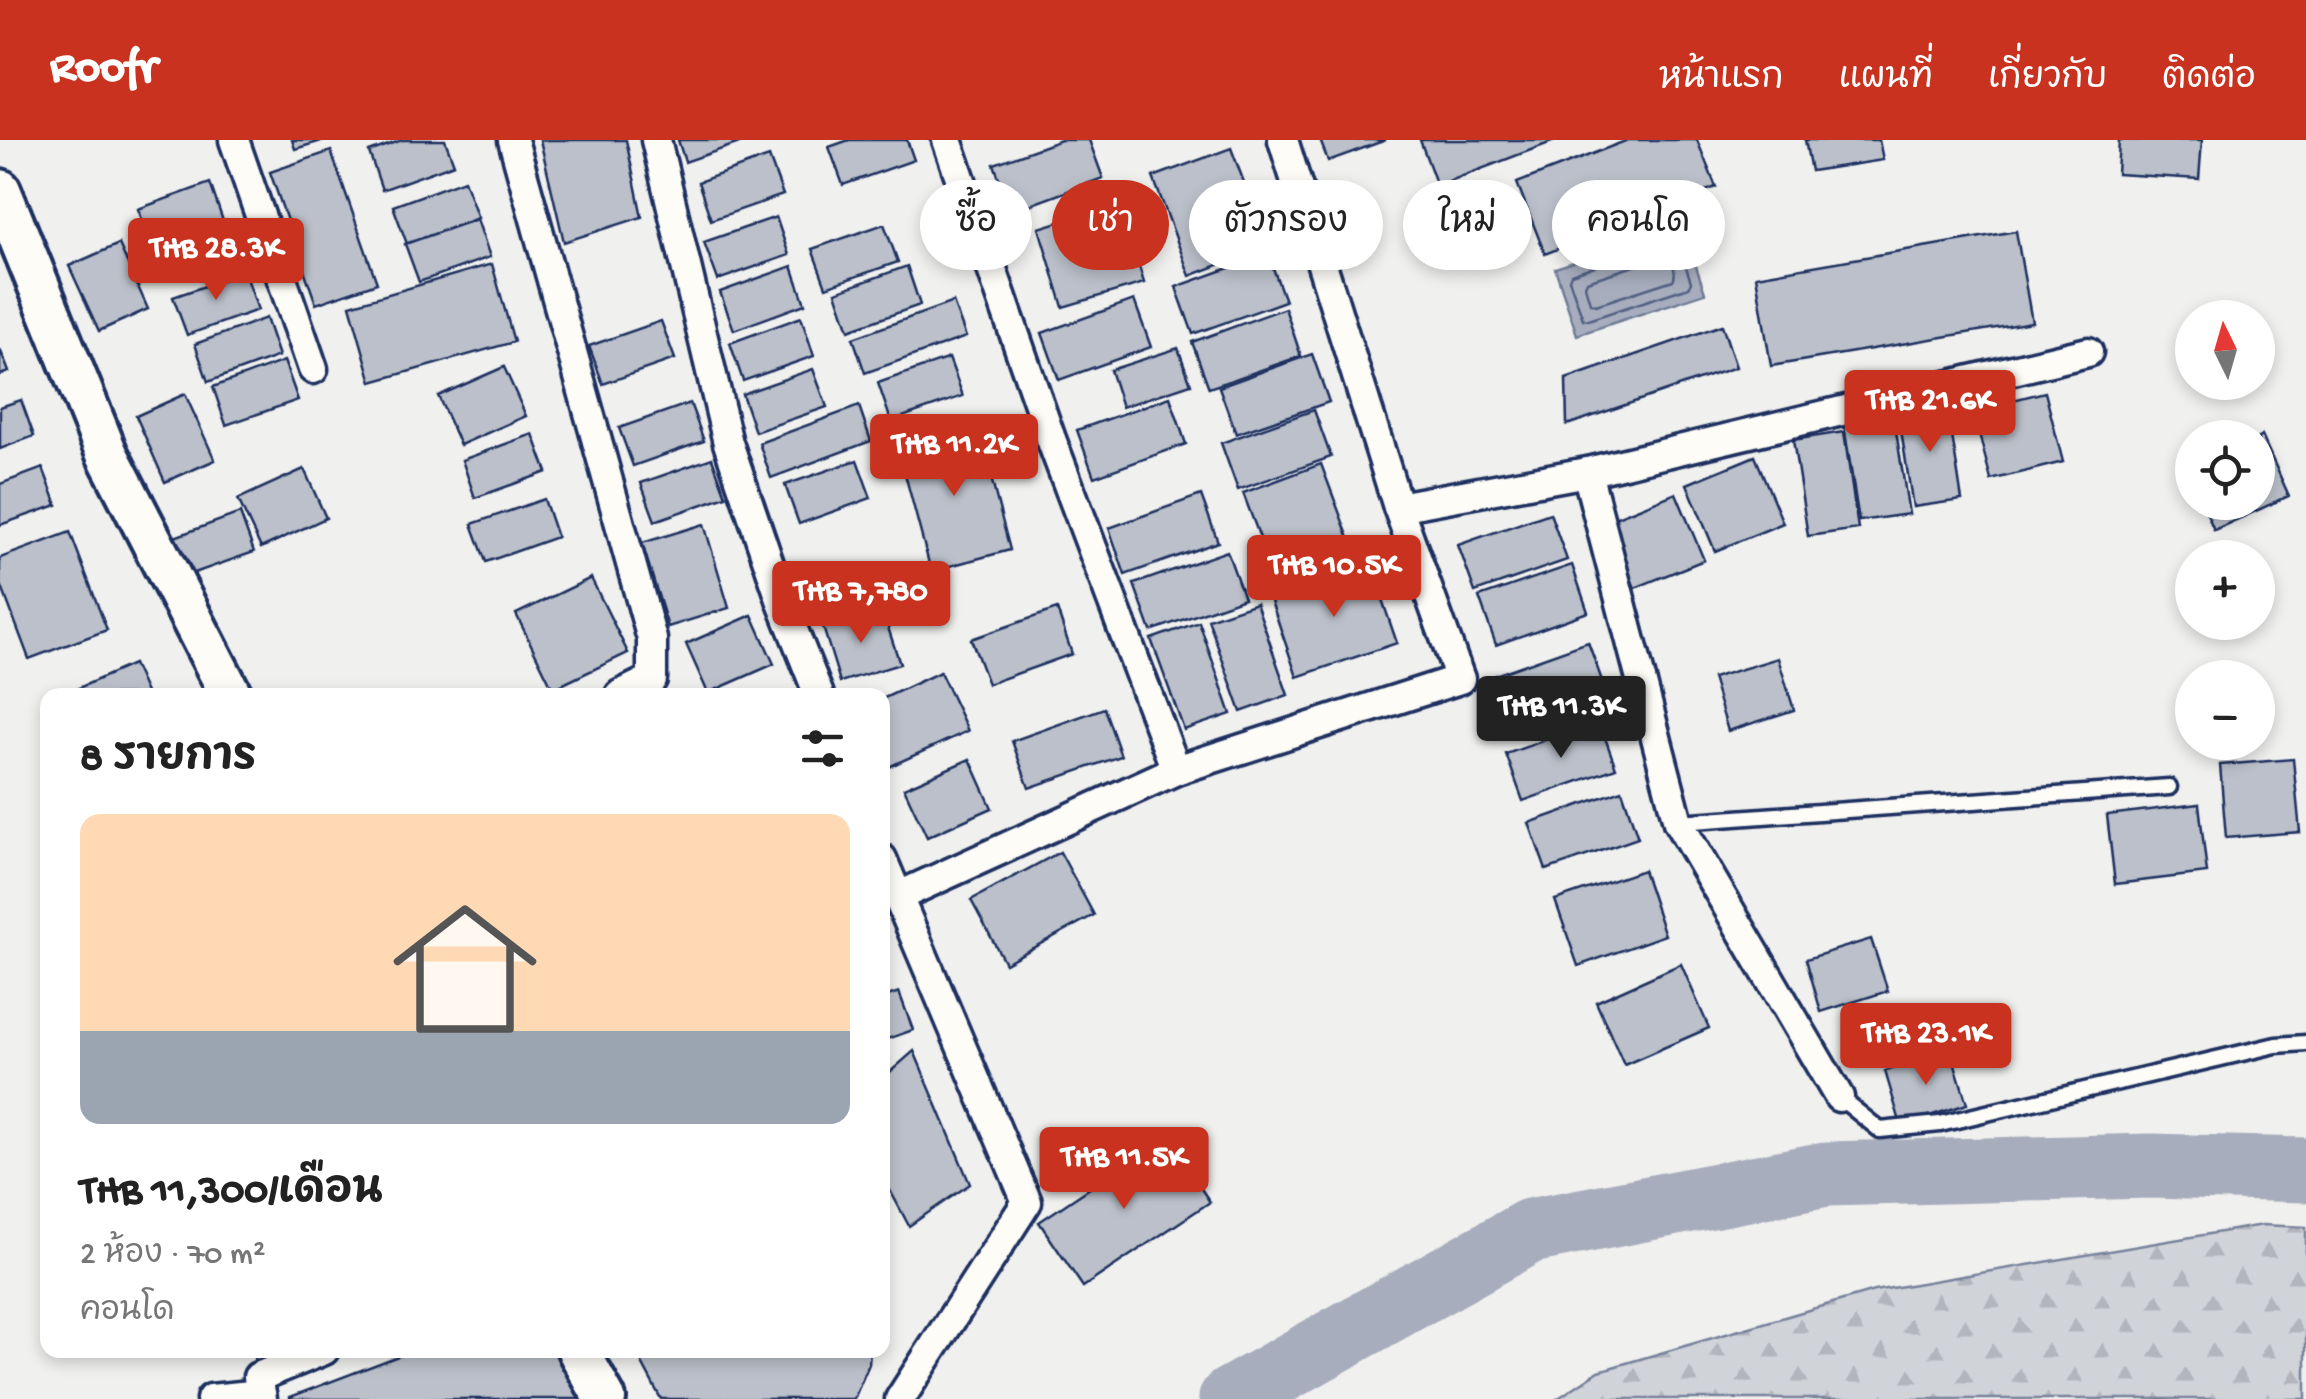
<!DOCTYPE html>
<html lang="th">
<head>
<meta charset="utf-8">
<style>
	body { margin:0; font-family:"Gochi Hand","Playpen Sans Thai",sans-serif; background:#f2f2f2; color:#222; height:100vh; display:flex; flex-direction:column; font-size:38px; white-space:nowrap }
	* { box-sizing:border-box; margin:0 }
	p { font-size:32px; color:#767676 }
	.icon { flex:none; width:55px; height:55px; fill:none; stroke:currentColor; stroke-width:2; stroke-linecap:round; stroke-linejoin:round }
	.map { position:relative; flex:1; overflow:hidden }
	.sheet { position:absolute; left:40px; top:548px; width:850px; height:670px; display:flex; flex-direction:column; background:#fff; border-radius:20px; box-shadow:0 5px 15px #0003 }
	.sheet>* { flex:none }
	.guide { position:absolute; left:920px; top:40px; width:950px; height:90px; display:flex; gap:20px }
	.needle { width:65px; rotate:355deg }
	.controls { position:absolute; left:2175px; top:160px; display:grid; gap:20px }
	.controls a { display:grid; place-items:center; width:100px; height:100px; border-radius:50%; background:#fff; box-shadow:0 5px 15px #0003; font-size:50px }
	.price { position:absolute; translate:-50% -85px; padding:0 22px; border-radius:10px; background:#c8321e; color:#fff; font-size:32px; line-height:65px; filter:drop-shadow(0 2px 5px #0008) }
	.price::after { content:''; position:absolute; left:50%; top:60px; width:30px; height:22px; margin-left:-15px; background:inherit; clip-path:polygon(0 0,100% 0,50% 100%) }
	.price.current { background:#222; color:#fff }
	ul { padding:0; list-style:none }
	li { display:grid; align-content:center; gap:20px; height:530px; padding:0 40px }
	li span { display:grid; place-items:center; height:310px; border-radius:20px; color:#555 }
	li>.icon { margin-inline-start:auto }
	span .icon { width:180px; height:180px; fill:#fffc; stroke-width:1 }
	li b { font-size:42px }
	h2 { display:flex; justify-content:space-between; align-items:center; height:120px; padding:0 40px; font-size:42px }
	.pill { padding:0 35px; border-radius:45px; background:#fff; box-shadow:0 5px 15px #0003; font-size:35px; line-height:90px }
	.pill.current { background:#c8321e; color:#fff }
	header { display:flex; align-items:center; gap:60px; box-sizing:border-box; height:140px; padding:0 50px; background:#c8321e; color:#fff }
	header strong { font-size:48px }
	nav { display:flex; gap:55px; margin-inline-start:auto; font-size:35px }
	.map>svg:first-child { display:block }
</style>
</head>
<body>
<header>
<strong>Roofr</strong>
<nav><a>หน้าแรก</a><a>แผนที่</a><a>เกี่ยวกับ</a><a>ติดต่อ</a></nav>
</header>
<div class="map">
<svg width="2306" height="1259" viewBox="0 0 2306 1259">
	<defs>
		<pattern id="forest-firs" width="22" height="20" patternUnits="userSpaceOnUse" patternTransform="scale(2.5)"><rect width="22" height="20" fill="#d0d3d8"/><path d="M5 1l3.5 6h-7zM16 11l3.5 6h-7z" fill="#b2b5bc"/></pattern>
	</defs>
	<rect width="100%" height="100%" fill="#f0f0ee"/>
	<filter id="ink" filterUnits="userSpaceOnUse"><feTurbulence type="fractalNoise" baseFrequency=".01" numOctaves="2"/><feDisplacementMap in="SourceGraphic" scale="20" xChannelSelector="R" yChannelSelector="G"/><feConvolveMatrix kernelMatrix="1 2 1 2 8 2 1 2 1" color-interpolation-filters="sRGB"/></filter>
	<g filter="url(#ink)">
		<path fill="url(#forest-firs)" stroke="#76819b" stroke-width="2.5" d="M2262,1085L2306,1087V1259H1557L1599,1231L1874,1151Z"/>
		<path fill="#a7adbd" stroke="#6f7b97" stroke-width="2.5" d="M1683,87L1705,153L1577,195L1555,128Z"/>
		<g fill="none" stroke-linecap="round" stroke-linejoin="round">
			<g stroke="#536184" stroke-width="2.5">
				<path d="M1674,100L1678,103L1691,142L1689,147L1588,180L1583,179L1569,139L1571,134Z"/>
				<path d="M1666,116C1673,120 1677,134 1673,140L1596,165L1590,163L1585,146L1587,141Z"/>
			</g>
			<path stroke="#a7adbd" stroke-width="65" d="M1231,1259L1530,1091L1826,1034L2150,1026L2306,1030"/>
		</g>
		<g fill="#bbc0ca" stroke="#1b2f5e" stroke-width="2.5">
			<path d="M292,0H325L295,9Z"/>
			<path d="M402,0H445L454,24L382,50L369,12Z"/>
			<path d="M540,0H626L642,77L564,102Z"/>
			<path d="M678,0H748L685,22Z"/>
			<path d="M849,0H907L914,20L843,45L829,7Z"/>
			<path d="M1061,0H1089L1103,38L1011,72L994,24Z"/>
			<path d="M1320,0H1386L1328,21Z"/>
			<path d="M1420,0H1557L1437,46Z"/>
			<path d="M1628,0H1697L1716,47L1545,114L1517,43Z"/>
			<path d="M1805,0H1879L1883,20L1811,31Z"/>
			<path d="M2119,0H2202L2199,39L2117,34Z"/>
			<path d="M1231,8L1268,106L1190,136L1153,37Z"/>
			<path d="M331,11L377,143L316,164L270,32Z"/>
			<path d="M769,17L783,55L711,80L698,42Z"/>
			<path d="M464,40L478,78L407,104L393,66Z"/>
			<path d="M210,43L223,81L152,106L138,69Z"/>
			<path d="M1120,63L1144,143L1063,167L1039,88Z"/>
			<path d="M776,77L789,115L718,140L704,102Z"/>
			<path d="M477,79L490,117L419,142L405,104Z"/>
			<path d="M884,84L898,122L826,147L812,109Z"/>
			<path d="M2016,91L2032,182L1771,226L1756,136Z"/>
			<path d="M119,104L148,169L99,191L69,126Z"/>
			<path d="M1268,114L1285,161L1193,194L1176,147Z"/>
			<path d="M492,124L514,202L372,242L350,165Z"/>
			<path d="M792,126L805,164L734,190L720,152Z"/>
			<path d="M907,126L920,165L849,190L836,152Z"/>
			<path d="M245,132L258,170L187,195L173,157Z"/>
			<path d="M1134,160L1151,207L1059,240L1042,193Z"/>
			<path d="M953,162L966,197L865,233L853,198Z"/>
			<path d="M1285,168L1301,216L1209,248L1192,202Z"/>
			<path d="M801,177L814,216L743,241L730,203Z"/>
			<path d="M266,178L279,216L208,242L195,204Z"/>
			<path d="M661,181L675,219L603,244L589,206Z"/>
			<path d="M1722,185L1736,227L1567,285L1566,239Z"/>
			<path d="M1178,208L1191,244L1122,267L1110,230Z"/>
			<path d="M0,209L9,232L0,235Z"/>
			<path d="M1312,214L1329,262L1236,294L1219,247Z"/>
			<path d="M949,218L963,256L891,281L878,243Z"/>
			<path d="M284,221L298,260L226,285L213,247Z"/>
			<path d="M504,227L526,276L460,305L438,256Z"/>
			<path d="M813,229L827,267L755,292L742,254Z"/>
			<path d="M2045,252L2063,322L1991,340L1973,270Z"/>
			<path d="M185,254L215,320L165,342L136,276Z"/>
			<path d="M1170,257L1186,304L1094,337L1077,290Z"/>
			<path d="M21,260L34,296L0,309V267Z"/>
			<path d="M690,263L704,301L633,326L619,288Z"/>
			<path d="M1947,263L1962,360L1913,367L1898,271Z"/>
			<path d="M859,266L871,301L771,338L759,303Z"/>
			<path d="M1314,270L1331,317L1238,350L1221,303Z"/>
			<path d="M1894,278L1909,374L1859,381L1844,285Z"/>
			<path d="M978,288L1010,410L931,431L898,308Z"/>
			<path d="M1844,292L1858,389L1808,396L1793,300Z"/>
			<path d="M533,294L547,332L475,358L462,320Z"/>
			<path d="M2262,296L2289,356L2214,390L2202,362H2258V298Z"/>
			<path d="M1755,316L1783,383L1715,411L1687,344Z"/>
			<path d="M712,318L726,356L655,381L641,343Z"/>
			<path d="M857,320L871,358L799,384L785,345Z"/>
			<path d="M1321,324L1358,422L1280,451L1243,353Z"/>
			<path d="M43,328L57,365L0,385V344Z"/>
			<path d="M304,329L326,378L261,408L238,359Z"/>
			<path d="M1676,353L1704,420L1635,448L1607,381Z"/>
			<path d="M1201,355L1218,402L1125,435L1109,388Z"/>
			<path d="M544,359L557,397L486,422L472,384Z"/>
			<path d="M240,373L254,412L183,437L169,399Z"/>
			<path d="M1550,373L1567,420L1475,452L1458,405Z"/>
			<path d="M704,384L729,468L668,487L642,403Z"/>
			<path d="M70,392L107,490L29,519L0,442V418Z"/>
			<path d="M1227,411L1244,458L1151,491L1134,444Z"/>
			<path d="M1370,424L1397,503L1297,537L1270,458Z"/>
			<path d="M1572,425L1588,472L1496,505L1479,457Z"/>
			<path d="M591,438L628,513L553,549L516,474Z"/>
			<path d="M1256,463L1288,555L1241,572L1208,479Z"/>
			<path d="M882,469L900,524L840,542L823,487Z"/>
			<path d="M1057,469L1072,514L988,544L971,499Z"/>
			<path d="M752,475L774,524L708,553L686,504Z"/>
			<path d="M1199,482L1231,574L1184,590L1151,499Z"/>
			<path d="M1588,502L1605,549L1513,582L1495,535Z"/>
			<path d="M1778,518L1794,570L1728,591L1712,538Z"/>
			<path d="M133,524L147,555H68L67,553Z"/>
			<path d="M940,532L968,591L882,630V559Z"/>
			<path d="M1104,568L1121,616L1029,648L1012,601Z"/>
			<path d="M1599,581L1616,628L1523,661L1506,614Z"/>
			<path d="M970,619L992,668L927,697L904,648Z"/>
			<path d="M2293,619L2300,692L2226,698L2220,625Z"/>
			<path d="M1622,650L1638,698L1546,730L1529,683Z"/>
			<path d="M2199,664L2207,733L2115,744L2107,675Z"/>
			<path d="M1060,712L1094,775L1005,823L971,760Z"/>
			<path d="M1643,730L1665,795L1578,826L1555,760Z"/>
			<path d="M1871,799L1888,851L1821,872L1806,819Z"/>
			<path d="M1681,824L1709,888L1624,925L1596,862Z"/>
			<path d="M899,852L913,890L882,901V858Z"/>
			<path d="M914,911L970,1044L909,1086L882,1035V939Z"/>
			<path d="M1951,911L1967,964L1901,985L1885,931Z"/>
			<path d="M1166,997L1210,1062L1083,1147L1039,1082Z"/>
			<path d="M251,1210H298L259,1228Z"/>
			<path d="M414,1210H553L581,1259H290V1257Z"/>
			<path d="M635,1210H870L869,1224L854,1259H661Z"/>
		</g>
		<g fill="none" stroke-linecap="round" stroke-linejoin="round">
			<defs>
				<g id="lane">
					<path d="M1679,682L2169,647"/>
					<path d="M1839,957L1880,990L1940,984L2276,905L2306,903"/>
				</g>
				<g id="street">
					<path d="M234,0L313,229"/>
					<path d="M513,0L652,499V539L620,555"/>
					<path d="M656,0L728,303L783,465L819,555"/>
					<path d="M947,0L1051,299L1176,630"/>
					<path d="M1587,332L1678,682L1839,957"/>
					<path d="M1398,367L1587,332L2088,212"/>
					<path d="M882,719L1027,1062L900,1259"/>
					<path d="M897,757L1176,630L1460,539L1398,367L1283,0"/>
					<path d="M211,1259L261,1254"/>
					<path d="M262,1259L258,1237L324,1210"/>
				</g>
				<g id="secondary">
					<path d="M0,50L107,314L231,555"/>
					<path d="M578,1210L605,1259"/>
				</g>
			</defs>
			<use href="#lane" stroke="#1b2f5e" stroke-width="21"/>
			<use href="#street" stroke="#1b2f5e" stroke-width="35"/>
			<use href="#secondary" stroke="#1b2f5e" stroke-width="48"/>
			<use href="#lane" stroke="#fdfcf7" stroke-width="14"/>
			<use href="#street" stroke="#fdfcf7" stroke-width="28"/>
			<use href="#secondary" stroke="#fdfcf7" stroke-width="40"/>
		</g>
	</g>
</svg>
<div class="controls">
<a><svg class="needle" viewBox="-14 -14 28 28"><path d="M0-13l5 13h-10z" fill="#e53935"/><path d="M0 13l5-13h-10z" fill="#767676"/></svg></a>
<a><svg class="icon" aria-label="locate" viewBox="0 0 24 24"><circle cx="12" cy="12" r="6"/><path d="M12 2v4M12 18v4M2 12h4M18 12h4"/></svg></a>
<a>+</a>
<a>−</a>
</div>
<b class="price" style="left:216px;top:163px">THB 28.3K</b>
<b class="price" style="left:1930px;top:315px">THB 21.6K</b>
<b class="price" style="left:954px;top:359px">THB 11.2K</b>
<b class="price" style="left:1334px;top:480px">THB 10.5K</b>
<b class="price" style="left:861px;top:506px">THB 7,780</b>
<b class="price current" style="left:1561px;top:621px">THB 11.3K</b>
<b class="price" style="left:1926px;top:948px">THB 23.1K</b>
<b class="price" style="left:1124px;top:1072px">THB 11.5K</b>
<div class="guide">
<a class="pill">ซื้อ</a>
<a class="pill current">เช่า</a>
<a class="pill">ตัวกรอง</a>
<a class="pill">ใหม่</a>
<a class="pill">คอนโด</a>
</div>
<section class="sheet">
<h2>8 รายการ<svg class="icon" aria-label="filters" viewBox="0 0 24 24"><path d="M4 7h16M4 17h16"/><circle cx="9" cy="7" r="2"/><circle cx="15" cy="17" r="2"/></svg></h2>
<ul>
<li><span style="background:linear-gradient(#ffd9b3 70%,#9aa5b1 0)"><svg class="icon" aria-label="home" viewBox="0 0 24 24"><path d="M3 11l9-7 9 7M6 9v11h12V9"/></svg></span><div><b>THB 11,300/เดือน</b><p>2 ห้อง · 70 m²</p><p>คอนโด</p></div></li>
</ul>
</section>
</div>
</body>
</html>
